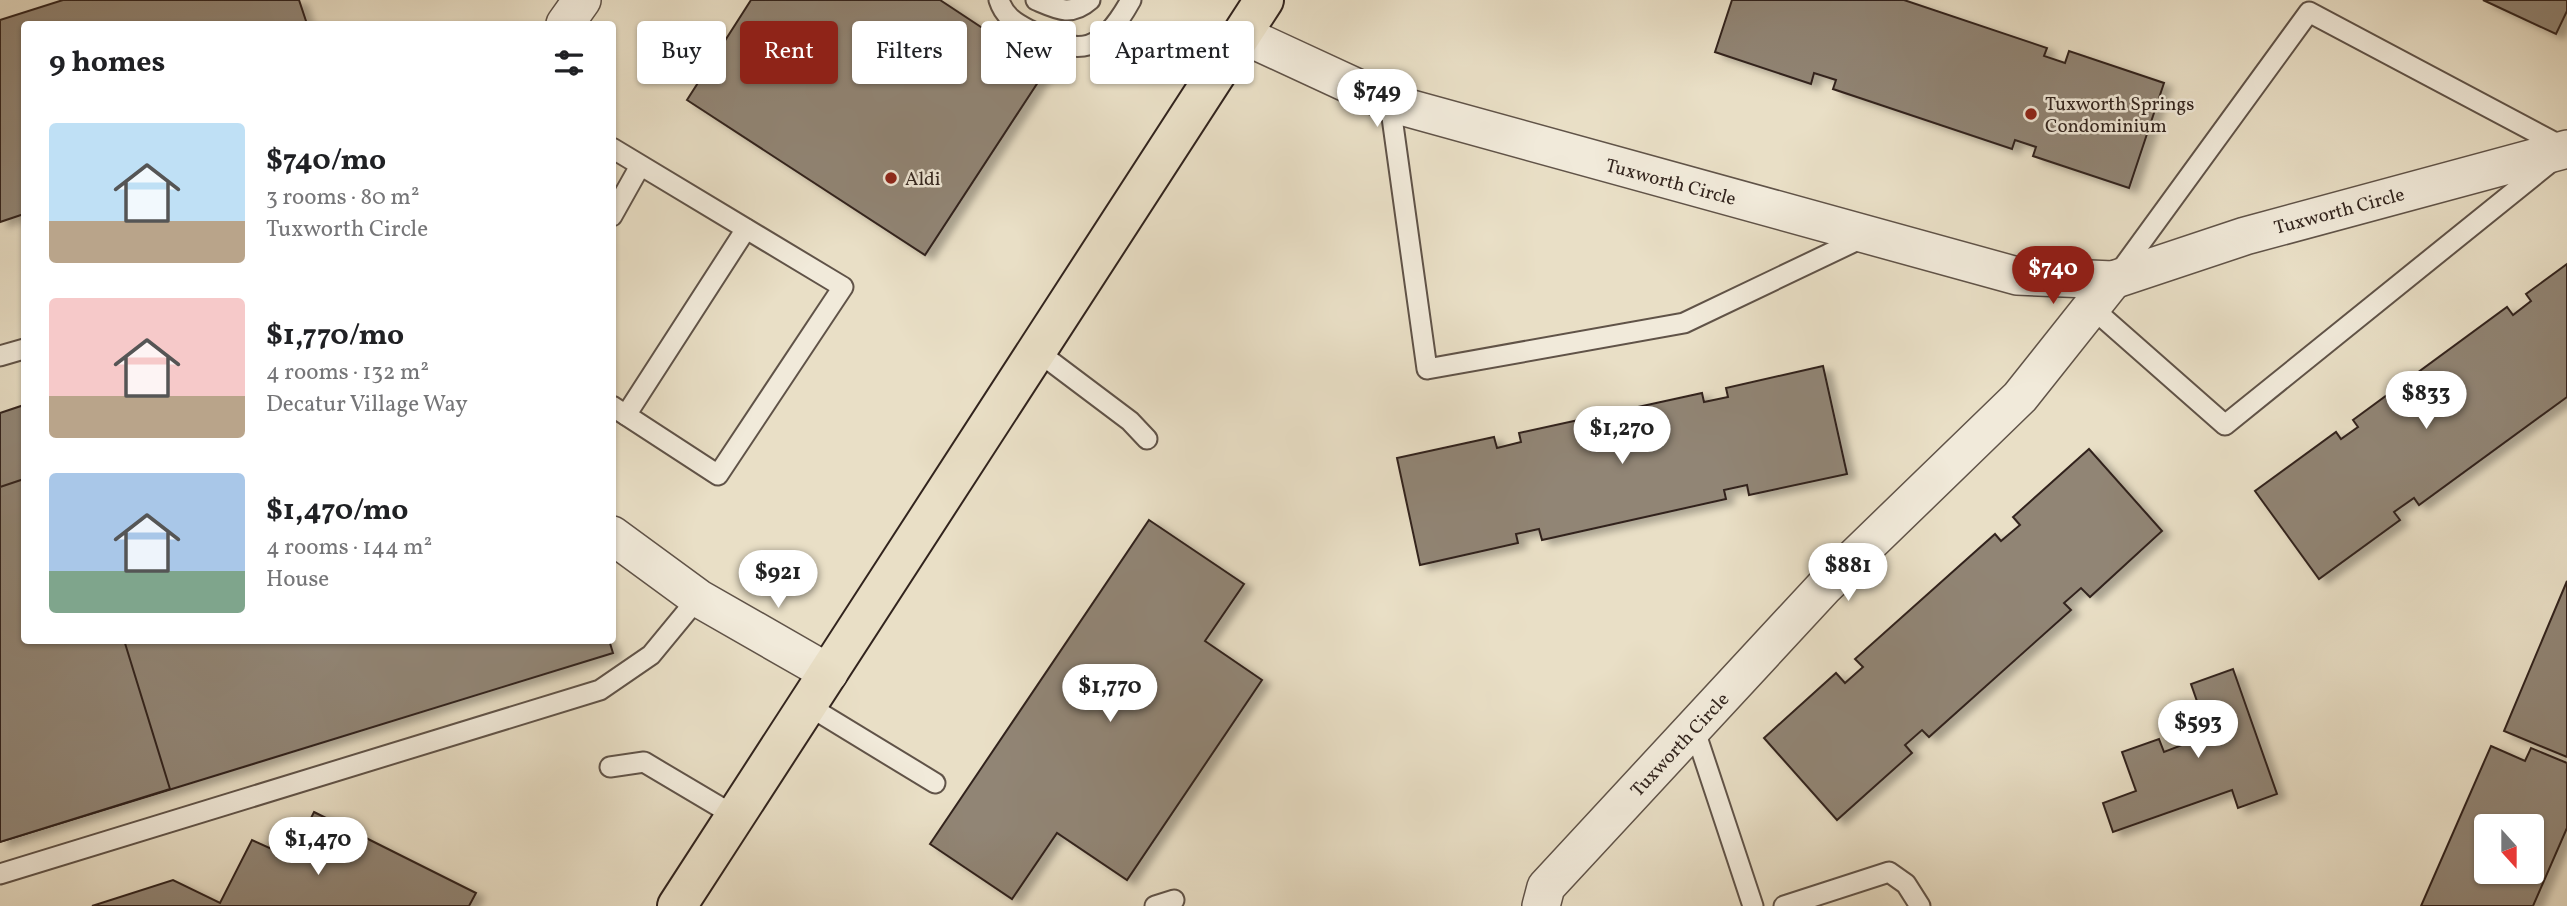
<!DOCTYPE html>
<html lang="en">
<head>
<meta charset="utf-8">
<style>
	body { margin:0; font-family:Vollkorn,serif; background:#f2f2f2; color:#202124; height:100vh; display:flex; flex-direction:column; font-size:26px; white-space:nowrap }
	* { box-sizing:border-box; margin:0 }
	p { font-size:23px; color:#757577 }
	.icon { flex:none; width:38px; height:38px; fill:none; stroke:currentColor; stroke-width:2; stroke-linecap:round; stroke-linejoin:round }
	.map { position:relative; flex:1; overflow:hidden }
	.details { position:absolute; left:21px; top:21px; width:595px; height:623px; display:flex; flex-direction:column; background:#fff; border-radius:7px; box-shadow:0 2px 5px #0004 }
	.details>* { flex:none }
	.hud { position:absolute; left:637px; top:21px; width:665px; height:63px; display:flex; gap:14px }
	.needle { width:46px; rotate:159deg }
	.fabs { position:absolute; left:2474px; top:814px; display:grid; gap:14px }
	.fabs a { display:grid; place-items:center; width:70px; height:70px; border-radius:7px; background:#fff; box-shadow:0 2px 5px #0004; font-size:35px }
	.price { position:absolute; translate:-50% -60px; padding:0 16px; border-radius:24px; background:#fff; color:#222; font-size:23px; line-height:46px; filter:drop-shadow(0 2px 4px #0008) }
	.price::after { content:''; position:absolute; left:50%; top:42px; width:21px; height:16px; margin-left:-10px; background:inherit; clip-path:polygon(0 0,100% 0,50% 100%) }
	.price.current { background:#8f2418; color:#fff }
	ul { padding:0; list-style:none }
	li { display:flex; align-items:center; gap:21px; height:175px; padding:0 28px }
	li span { display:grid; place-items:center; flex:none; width:196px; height:140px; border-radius:7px; color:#555 }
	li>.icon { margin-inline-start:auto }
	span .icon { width:84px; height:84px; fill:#fffc; stroke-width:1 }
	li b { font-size:30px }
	h2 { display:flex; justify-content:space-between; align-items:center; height:84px; padding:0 28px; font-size:30px }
	.pill { padding:0 24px; border-radius:7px; background:#fff; box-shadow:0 2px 5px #0004; font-size:24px; line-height:63px }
	.pill.current { background:#8f2418; color:#fff }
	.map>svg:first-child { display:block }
</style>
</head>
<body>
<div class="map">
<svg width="2567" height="906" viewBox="0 0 2567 906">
	<defs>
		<filter id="shadow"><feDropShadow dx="8" dy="4.5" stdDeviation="3.5" flood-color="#0004"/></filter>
	</defs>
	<rect width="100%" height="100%" fill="#e9dfc6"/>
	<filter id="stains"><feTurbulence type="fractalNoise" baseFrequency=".00286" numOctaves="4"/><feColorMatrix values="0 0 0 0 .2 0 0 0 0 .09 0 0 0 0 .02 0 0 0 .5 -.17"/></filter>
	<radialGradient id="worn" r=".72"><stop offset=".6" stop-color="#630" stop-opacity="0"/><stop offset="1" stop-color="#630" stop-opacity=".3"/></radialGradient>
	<g fill="#918575" stroke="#32241e" stroke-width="2" fill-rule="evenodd" filter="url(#shadow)">
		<path d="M63,0H299L307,24H24V214L0,222V20Z"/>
		<path d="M751,0H940L1046,70L925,255L687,100Z"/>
		<path d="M1732,0H1904L2047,48L2044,56L2065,63L2069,51L2164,83L2129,188L2033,156L2036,147L2015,140L2012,149L1833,89L1836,80L1814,73L1811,84L1715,52Z"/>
		<path d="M2483,0H2567V11L2556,34Z"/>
		<path d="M2567,264V397L2419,505L2414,498L2394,512L2400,520L2319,579L2255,491L2336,432L2341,439L2358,427L2353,420L2507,307L2513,315L2531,301L2526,294Z"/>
		<path d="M1823,366L1847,474L1749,495L1747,485L1724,490L1726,499L1542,540L1539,529L1516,534L1518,543L1420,565L1397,458L1494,437L1497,448L1521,442L1519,433L1702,393L1704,402L1728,397L1726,388Z"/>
		<path d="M24,405V640H609L613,653L0,842V413Z"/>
		<path d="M2089,449L2162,531L2090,597L2081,588L2064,603L2071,610L1929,737L1922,730L1905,745L1912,753L1837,820L1764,738L1836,673L1845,683L1863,667L1855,659L1995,534L2001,541L2020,525L2013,517Z"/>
		<path d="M24,479V640H124L170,789L0,842V487Z"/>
		<path d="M1149,520L1244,584L1205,641L1262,680L1127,880L1057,833L1012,899L930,844Z"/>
		<path d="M2567,581V757L2504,731Z"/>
		<path d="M2233,669L2277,794L2238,808L2232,790L2113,832L2103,803L2136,791L2122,752L2159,739L2164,752L2190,742L2180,714L2199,707L2191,684Z"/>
		<path d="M2491,746L2525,761L2531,748L2567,763V828L2533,906H2421ZM2487,826H2532V872H2487Z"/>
		<path d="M314,812L476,893L469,906H92L173,880L220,903L252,840L276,851L280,843L295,850Z"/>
	</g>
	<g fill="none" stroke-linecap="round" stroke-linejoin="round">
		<defs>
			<g id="service">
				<path d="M999,0C1004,16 1015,23 1029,30C1081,58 1102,52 1131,0"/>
				<path d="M1036,0C1057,9 1071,17 1090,0"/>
				<path d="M1390,103L1427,369L1684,323L1864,237"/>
				<path d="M612,148L843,287L718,475L612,406"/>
				<path d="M612,216L640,166"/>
				<path d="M2091,307L2225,425L2567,149L2309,12L2118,274"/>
				<path d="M1037,351L1130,421L1147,439"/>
				<path d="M0,356L24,349"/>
				<path d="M626,415L746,229"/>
				<path d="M807,705L935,783"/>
				<path d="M1694,728L1753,906"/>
				<path d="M610,767L644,762L735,816"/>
				<path d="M0,874L600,690L651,655L698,598"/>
				<path d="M1155,906L1174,900"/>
				<path d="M1784,906L1889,872L1906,884L1920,906"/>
			</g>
			<g id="minor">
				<path d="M565,24L582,0"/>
				<path d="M1243,35L1390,103L2017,276L2113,280L2245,236L2567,149"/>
				<path d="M612,535L698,598L829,673"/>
				<path d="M1541,906L1546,887L1824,587L2020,397L2113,280"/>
			</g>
			<path id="trunk" d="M677,906L1264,0"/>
		</defs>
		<use href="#service" stroke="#605348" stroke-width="23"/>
		<use href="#minor" stroke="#605348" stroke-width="40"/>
		<use href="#trunk" stroke="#32241e" stroke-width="42"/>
		<use href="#service" stroke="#f1eada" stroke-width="19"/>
		<use href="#minor" stroke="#f1eada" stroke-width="37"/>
		<use href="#trunk" stroke="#e9dfc6" stroke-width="38"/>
	</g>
	<g fill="#8f2418" stroke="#f1eada" stroke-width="2.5">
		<circle cx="2031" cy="114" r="7"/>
		<circle cx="891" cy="178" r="7"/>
	</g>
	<g text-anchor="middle" stroke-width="5" stroke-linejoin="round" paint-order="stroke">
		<g font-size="19" fill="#32241e" stroke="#f1eada" text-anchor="start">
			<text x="2045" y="110">Tuxworth Springs<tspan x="2045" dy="22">Condominium</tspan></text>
			<text x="905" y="185">Aldi</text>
		</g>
		<g font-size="19" fill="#32241e" stroke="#f1eada">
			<text transform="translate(1671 181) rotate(15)" y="7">Tuxworth Circle</text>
			<text transform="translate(2339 210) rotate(-15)" y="7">Tuxworth Circle</text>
			<text transform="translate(1679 744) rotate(-47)" y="7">Tuxworth Circle</text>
		</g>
	</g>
	<rect width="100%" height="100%" filter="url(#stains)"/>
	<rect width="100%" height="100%" fill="url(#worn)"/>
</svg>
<div class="fabs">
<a><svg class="needle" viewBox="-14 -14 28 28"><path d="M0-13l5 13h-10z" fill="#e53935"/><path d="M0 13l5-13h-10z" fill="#757577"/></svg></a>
</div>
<b class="price" style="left:1377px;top:129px">$749</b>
<b class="price current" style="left:2053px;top:306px">$740</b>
<b class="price" style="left:2426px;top:431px">$833</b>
<b class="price" style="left:1622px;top:466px">$1,270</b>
<b class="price" style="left:1848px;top:603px">$881</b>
<b class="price" style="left:778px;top:610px">$921</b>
<b class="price" style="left:1110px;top:724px">$1,770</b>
<b class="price" style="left:2198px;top:760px">$593</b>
<b class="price" style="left:318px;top:877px">$1,470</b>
<div class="hud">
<a class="pill">Buy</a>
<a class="pill current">Rent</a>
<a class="pill">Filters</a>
<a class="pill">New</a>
<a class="pill">Apartment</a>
</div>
<section class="details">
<h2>9 homes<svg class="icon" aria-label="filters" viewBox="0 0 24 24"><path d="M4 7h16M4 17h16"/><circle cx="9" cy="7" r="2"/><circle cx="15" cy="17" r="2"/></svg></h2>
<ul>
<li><span style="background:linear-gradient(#bfe0f5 70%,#b9a48a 0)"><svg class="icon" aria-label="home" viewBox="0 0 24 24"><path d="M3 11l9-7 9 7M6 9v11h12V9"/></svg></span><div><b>$740/mo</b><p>3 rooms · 80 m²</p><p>Tuxworth Circle</p></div></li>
<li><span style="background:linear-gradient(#f6c9c9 70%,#b9a48a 0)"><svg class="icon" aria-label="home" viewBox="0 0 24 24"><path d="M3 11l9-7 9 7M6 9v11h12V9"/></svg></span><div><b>$1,770/mo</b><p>4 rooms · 132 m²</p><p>Decatur Village Way</p></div></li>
<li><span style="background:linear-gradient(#a9c7e8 70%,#7fa58c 0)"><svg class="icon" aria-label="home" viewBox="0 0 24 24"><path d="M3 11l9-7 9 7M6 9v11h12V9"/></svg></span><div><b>$1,470/mo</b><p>4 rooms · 144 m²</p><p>House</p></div></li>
</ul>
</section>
</div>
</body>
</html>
